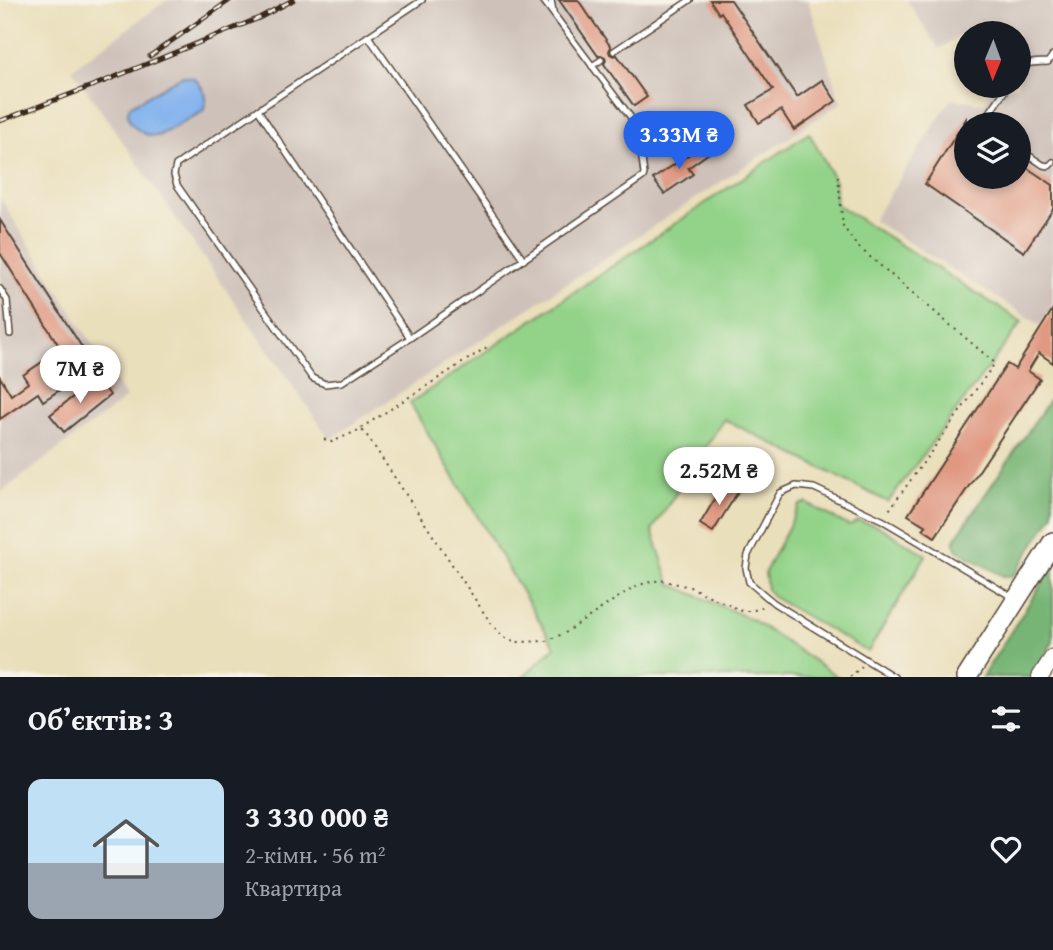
<!DOCTYPE html>
<html lang="uk">
<head>
<meta charset="utf-8">
<style>
	body { margin:0; font-family:"Gentium Book Plus",serif; background:#20242c; color:#f1f3f6; height:100vh; display:flex; flex-direction:column; font-size:26px; white-space:nowrap }
	* { box-sizing:border-box; margin:0 }
	p { font-size:23px; color:#9ea1a6 }
	.icon { flex:none; width:38px; height:38px; fill:none; stroke:currentColor; stroke-width:2; stroke-linecap:round; stroke-linejoin:round }
	.map { position:relative; height:677px; overflow:hidden }
	.panel { display:flex; flex-direction:column; background:#171b24; flex:1 }
	.panel>* { flex:none }
	.needle { width:46px; rotate:181deg }
	.controls { position:absolute; left:954px; top:21px; display:grid; gap:14px }
	.controls a { display:grid; place-items:center; width:77px; height:77px; border-radius:50%; background:#171b24; box-shadow:0 4px 10px #0003; font-size:35px }
	.price { position:absolute; translate:-50% -60px; padding:0 16px; border-radius:24px; background:#fff; color:#222; font-size:23px; line-height:46px; filter:drop-shadow(0 2px 4px #0008) }
	.price::after { content:''; position:absolute; left:50%; top:42px; width:21px; height:16px; margin-left:-10px; background:inherit; clip-path:polygon(0 0,100% 0,50% 100%) }
	.price.selected { background:#2563eb; color:#fff }
	ul { padding:0; list-style:none }
	li { display:flex; align-items:center; gap:21px; height:175px; padding:0 28px }
	li span { display:grid; place-items:center; flex:none; width:196px; height:140px; border-radius:14px; color:#555 }
	li>.icon { margin-inline-start:auto }
	span .icon { width:84px; height:84px; fill:#fffc; stroke-width:1 }
	li b { font-size:30px }
	h2 { display:flex; justify-content:space-between; align-items:center; height:84px; padding:0 28px; font-size:30px }
	.map>svg:first-child { display:block }
</style>
</head>
<body>
<div class="map">
<svg width="1053" height="677" viewBox="0 0 1053 677">
	<rect width="100%" height="100%" fill="#f7f3e8"/>
	<filter id="ink" filterUnits="userSpaceOnUse"><feTurbulence type="fractalNoise" baseFrequency=".0143" numOctaves="2"/><feDisplacementMap in="SourceGraphic" scale="14" xChannelSelector="R" yChannelSelector="G"/><feConvolveMatrix kernelMatrix="1 2 1 2 8 2 1 2 1" color-interpolation-filters="sRGB"/></filter>
	<filter id="wash" filterUnits="userSpaceOnUse"><feTurbulence type="fractalNoise" baseFrequency=".00686" numOctaves="4" result="noise"/><feDisplacementMap in="SourceGraphic" scale="28" xChannelSelector="R" yChannelSelector="G"/><feGaussianBlur stdDeviation="1.57" result="paint"/><feColorMatrix in="noise" values="0 0 0 0 0 0 0 0 0 0 0 0 0 0 0 0 0 1.4 0 .05"/><feComposite in="paint" operator="in"/></filter>
	<g filter="url(#wash)">
		<rect width="100%" height="100%" fill="#eadfbb"/>
		<g fill="#cec1ba" fill-rule="evenodd">
			<path d="M167,0H808L841,103L330,439L72,69Z"/>
			<path d="M907,0H1053V304L1040,325L873,220L951,99L984,103L995,86H1018V33H985L978,24L939,49ZM966,124H1018V177H966Z"/>
			<path d="M0,198L126,398L0,493Z"/>
		</g>
		<g fill="#93d389" stroke="#677e54" stroke-width="2">
			<path d="M809,133L835,181L836,204L1022,322L888,502L724,419L652,530L670,584L751,619L838,677H523L555,647L410,403Z"/>
			<path d="M806,503L849,526L858,521L878,526L926,555L868,652L773,597L767,589L765,572L800,505Z"/>
		</g>
		<g fill="#76b575" stroke="#58704a" stroke-width="2">
			<path d="M1053,395V515L1018,569L1012,576H1003L957,550L954,543L957,536Z"/>
			<path d="M1053,566V642L1031,677H982Z"/>
		</g>
		<path fill="#83b2ee" stroke="#5f6e86" stroke-width="2" d="M182,76L194,78C203,87 211,100 202,112L158,136C142,137 122,122 130,106Z"/>
		<g id="blocks">
			<g fill="#e09881">
				<path d="M559,0H578L611,47L609,51L610,54L614,56L617,55L647,97L634,106L604,64L606,60L605,57L601,55L598,56Z"/>
				<path d="M710,0H731L797,97L822,80L836,101L794,130L781,110L759,123L748,105L773,90L721,12L719,14Z"/>
				<path d="M966,119V177H1018V162L1053,185V209L1024,252L925,184Z"/>
				<path d="M703,145L709,153L688,168L693,174L664,194L653,179Z"/>
				<path d="M0,220L87,355L63,372L70,383L43,401L38,393L0,419V377L11,395L28,383L23,375L61,349L0,253Z"/>
				<path d="M1053,309V363L1039,353L1028,371L1040,379L935,537L923,529L926,526L908,515L1007,364L1015,369Z"/>
				<path d="M97,378L110,395L64,432L50,415Z"/>
				<path d="M725,482L739,490L713,532L700,524Z"/>
			</g>
		</g>
	</g>
	<g filter="url(#ink)">
		<use href="#blocks" fill-opacity="0" stroke="#554536" stroke-width="2"/>
		<g fill="none" stroke-linecap="round" stroke-linejoin="round">
			<defs>
				<g id="lane">
					<path d="M422,0L176,165L174,175L177,185L312,378L325,384L342,382L410,338L643,177L644,174L638,127L543,0"/>
					<path d="M551,0L553,11"/>
					<path d="M368,36L524,260"/>
					<path d="M614,51L690,0"/>
					<path d="M592,66L601,60"/>
					<path d="M1018,70C1025,61 1038,63 1048,62L1053,55"/>
					<path d="M258,110L410,338"/>
					<path d="M986,124V118L1008,86"/>
					<path d="M1018,148L1043,165L1049,166L1053,162"/>
					<path d="M0,289L7,300L10,334"/>
					<path d="M894,677L774,603L749,582L746,568L748,555L780,493L796,486L814,488L882,520L1014,598"/>
				</g>
				<path id="secondary" d="M1040,677L1053,657"/>
				<path id="highway" d="M967,677L1053,542"/>
			</defs>
			<use href="#lane" stroke="#554536" stroke-width="8"/>
			<use href="#secondary" stroke="#554536" stroke-width="18"/>
			<use href="#highway" stroke="#554536" stroke-width="22"/>
			<g stroke="#554536" stroke-width="2" stroke-dasharray="2 5" stroke-linecap="butt">
				<path d="M838,176L843,226L856,245L995,363L887,513"/>
				<path d="M361,428L487,347"/>
				<path d="M324,439L332,442L361,429L368,437L490,622L503,637L516,642L546,641L565,633L629,590L645,583L661,580L690,587L742,611H752L767,605"/>
				<path d="M850,677L862,666"/>
			</g>
			<use href="#lane" stroke="#fff" stroke-width="5"/>
			<use href="#secondary" stroke="#fff" stroke-width="16"/>
			<use href="#highway" stroke="#fff" stroke-width="19"/>
			<defs>
				<g id="rail">
					<path d="M150,56L230,0"/>
					<path d="M0,121L105,81L259,18L293,0"/>
				</g>
			</defs>
			<use href="#rail" stroke="#3b2a1e" stroke-width="5"/>
			<use href="#rail" stroke="#f7f3e8" stroke-width="2.5" stroke-dasharray="8" stroke-linecap="butt"/>
		</g>
	</g>
</svg>
<div class="controls">
<a><svg class="needle" viewBox="-14 -14 28 28"><path d="M0-13l5 13h-10z" fill="#e53935"/><path d="M0 13l5-13h-10z" fill="#9ea1a6"/></svg></a>
<a><svg class="icon" aria-label="layers" viewBox="0 0 24 24"><path d="M12 4l9 5-9 5-9-5zM3 14l9 5 9-5"/></svg></a>
</div>
<b class="price selected" style="left:679px;top:171px">3.33M ₴</b>
<b class="price" style="left:80px;top:405px">7M ₴</b>
<b class="price" style="left:719px;top:507px">2.52M ₴</b>
</div>
<section class="panel">
<h2>Об’єктів: 3<svg class="icon" aria-label="filters" viewBox="0 0 24 24"><path d="M4 7h16M4 17h16"/><circle cx="9" cy="7" r="2"/><circle cx="15" cy="17" r="2"/></svg></h2>
<ul>
<li><span style="background:linear-gradient(#bfe0f5 60%,#9aa5b1 0)"><svg class="icon" aria-label="home" viewBox="0 0 24 24"><path d="M3 11l9-7 9 7M6 9v11h12V9"/></svg></span><div><b>3 330 000 ₴</b><p>2-кімн. · 56 m²</p><p>Квартира</p></div><svg class="icon" aria-label="heart" viewBox="0 0 24 24"><path d="M12 20l-8-8c-3-5 5-10 8-4 3-6 11-1 8 4z"/></svg></li>
</ul>
</section>
</body>
</html>
